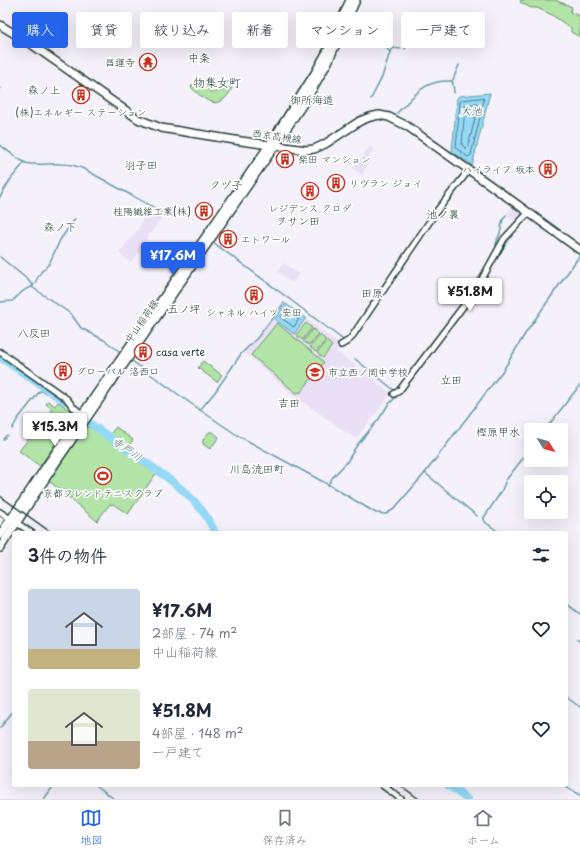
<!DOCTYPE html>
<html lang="ja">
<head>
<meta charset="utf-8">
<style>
	body { margin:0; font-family:"Playpen Sans","Klee One",sans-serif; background:#f6f6f7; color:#1f2937; height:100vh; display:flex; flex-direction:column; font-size:15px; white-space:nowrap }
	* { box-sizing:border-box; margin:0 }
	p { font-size:13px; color:#747a83 }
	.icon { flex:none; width:22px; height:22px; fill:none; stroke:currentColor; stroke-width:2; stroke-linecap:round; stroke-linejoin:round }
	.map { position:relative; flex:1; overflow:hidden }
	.sheet { position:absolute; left:12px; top:531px; width:556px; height:256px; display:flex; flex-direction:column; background:#fff; border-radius:4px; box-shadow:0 4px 16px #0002 }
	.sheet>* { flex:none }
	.guide { position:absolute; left:12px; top:12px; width:556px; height:36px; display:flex; gap:8px }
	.needle { width:26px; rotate:127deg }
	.tools { position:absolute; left:524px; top:423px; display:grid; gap:8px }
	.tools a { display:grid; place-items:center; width:44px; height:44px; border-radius:4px; background:#fff; box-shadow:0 4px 16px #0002; font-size:20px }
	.price { position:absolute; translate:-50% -34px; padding:0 9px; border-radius:4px; background:#fff; color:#222; font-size:13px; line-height:26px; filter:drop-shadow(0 1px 2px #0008) }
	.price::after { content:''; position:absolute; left:50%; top:24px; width:12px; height:9px; margin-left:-6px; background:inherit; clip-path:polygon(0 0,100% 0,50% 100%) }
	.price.on { background:#2563eb; color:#fff }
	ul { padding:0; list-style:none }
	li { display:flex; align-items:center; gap:12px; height:100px; padding:0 16px }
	li span { display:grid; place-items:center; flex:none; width:112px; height:80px; border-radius:4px; color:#555 }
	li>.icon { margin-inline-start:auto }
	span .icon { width:48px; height:48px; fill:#fffc; stroke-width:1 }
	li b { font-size:17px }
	h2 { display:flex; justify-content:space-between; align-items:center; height:48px; padding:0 16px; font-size:17px }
	.pill { padding:0 14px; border-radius:4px; background:#fff; box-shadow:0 4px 16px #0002; font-size:14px; line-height:36px }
	.pill.on { background:#2563eb; color:#fff }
	.dock { display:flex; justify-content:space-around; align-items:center; height:56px; border-top:1px solid #e0e1e3; background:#fff; font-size:11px; color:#747a83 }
	.dock a { display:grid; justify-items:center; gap:2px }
	.dock .on { color:#2563eb }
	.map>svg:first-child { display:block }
</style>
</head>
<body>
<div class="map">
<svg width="580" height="799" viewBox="0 0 580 799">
	<rect width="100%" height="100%" fill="#f5f1fa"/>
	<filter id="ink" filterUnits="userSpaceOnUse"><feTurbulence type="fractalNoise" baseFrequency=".025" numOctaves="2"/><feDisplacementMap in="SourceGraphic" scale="8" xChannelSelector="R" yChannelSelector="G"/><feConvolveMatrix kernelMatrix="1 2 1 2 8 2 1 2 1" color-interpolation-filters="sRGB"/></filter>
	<g filter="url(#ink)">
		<g fill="#eae0f5">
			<path d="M370,146L374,150L369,157L371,159L362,175L352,168Z"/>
			<path d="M513,206L523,214L516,222L506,215Z"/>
			<path d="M149,208L162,217L140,248V251L132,261L130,262L119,253L138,229Z"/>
			<path d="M284,263L299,274L292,283L277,271Z"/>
			<path d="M285,302L334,340L337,342V352L362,370L389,392L390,395L388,398L356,439L294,396L244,352L263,332Z"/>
		</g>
		<g fill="#b1e4a6" stroke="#68906d">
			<path d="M521,0H555L572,7L570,12L580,16V37L571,32V28L552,15L537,8H531L520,2Z"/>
			<path d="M199,82L212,93L226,89L231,86L232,88C220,113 205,101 191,87L194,83Z"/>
			<path d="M277,323L324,362L301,392L296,393L251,355Z"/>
			<path d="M306,323L312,328L302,340L296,335Z"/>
			<path d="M313,329L319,334L309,345L303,341Z"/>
			<path d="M320,335L326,340L316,352L310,347Z"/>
			<path d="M327,341L332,346L323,358L317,353Z"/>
			<path d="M203,361L222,375L217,382L198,368Z"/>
			<path d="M48,401L55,406L58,402L71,411L74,417L40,466L19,451L52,409L46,404Z"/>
			<path d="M86,427L93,428L157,472L128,514L113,504L112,505L110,504L97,521L49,481Z"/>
			<path d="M116,427L133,440L128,447L110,434Z"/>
			<path d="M209,432H213L219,437L210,449L203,444V440Z"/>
		</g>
		<g fill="#95d9f7" stroke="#669ba9">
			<path d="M490,93L472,166L468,162L452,152L457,98L459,96Z"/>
			<path d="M286,304L306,318L294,334L274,319Z"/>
		</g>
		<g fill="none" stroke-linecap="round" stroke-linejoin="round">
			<g stroke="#4e7b82" stroke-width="1">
				<path d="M483,98L484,100L471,155L468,157L456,148L460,102L462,100Z"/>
				<path d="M477,104L478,106L468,147L465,148L462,145L465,106L467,105Z"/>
				<path d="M287,310L299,319L294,327L281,318Z"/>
			</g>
			<g stroke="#669ba9" stroke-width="1.5">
				<path d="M347,34L362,36L374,35"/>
				<path d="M405,49L413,35L421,39"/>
				<path d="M390,52L392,48L401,49"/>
				<path d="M452,82L459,65"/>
				<path d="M0,89L1,88"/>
				<path d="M371,99L382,77L390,52C386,47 376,39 374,35L380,17L383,14"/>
				<path d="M397,113C415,96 422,80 451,81L453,83L454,93"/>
				<path d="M0,145C8,151 17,159 26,163C37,166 50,163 61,164C70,164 78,166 86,170L165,214"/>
				<path d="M0,197L10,180L24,163"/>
				<path d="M214,243L288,298"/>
				<path d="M496,249C495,242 498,239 500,233C503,225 499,224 506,215"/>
				<path d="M0,257L27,279L33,286"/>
				<path d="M494,263L512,234"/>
				<path d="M33,286L41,272L49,264L60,240L75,219"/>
				<path d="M288,298L342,339L344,340L348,338"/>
				<path d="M0,302L12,301C19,296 23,288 32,287L71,314L81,328L104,340L119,351"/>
				<path d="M355,359L394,390H396"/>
				<path d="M132,361L200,410L237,435L329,485L376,513L386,514L394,509L425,473L504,369L525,334L580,255"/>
				<path d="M401,384L447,323"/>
				<path d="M200,410L215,392L241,354L257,338L284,303"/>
				<path d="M548,426L580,385"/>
				<path d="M12,429L17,420L40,391H42L45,393"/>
				<path d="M545,430L546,428"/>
				<path d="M3,439L7,435"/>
				<path d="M425,473L477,516"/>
				<path d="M328,485L332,478L347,462L357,445L379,419L388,405L399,394"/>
				<path d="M483,519L501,492L506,480L531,448"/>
				<path d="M484,519L485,522L500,533"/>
				<path d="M566,604L580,614"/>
				<path d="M577,639L580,642"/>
				<path d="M566,697L580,707"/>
				<path d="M0,728L14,710"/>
				<path d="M96,785L114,799"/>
				<path d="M561,785L580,795"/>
				<path d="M44,799L54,785"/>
			</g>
			<g stroke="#95d9f7" stroke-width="8">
				<path d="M0,357L64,401"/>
				<path d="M89,423C104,433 118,443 132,453C163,475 200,496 215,533"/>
				<path d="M448,785L467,799"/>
			</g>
			<defs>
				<g id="minor">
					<path d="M341,345L348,341L351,338L436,212L469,170"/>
					<path d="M0,352L67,399L73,407L84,415"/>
					<path d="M394,394L399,391L477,288L504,239L529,212"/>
					<path d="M0,512L32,533"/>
					<path d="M382,785L401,799"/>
				</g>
				<g id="major">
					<path d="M0,25L28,42L138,119L161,128L241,141L306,150L314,149L325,144L360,121L370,117L379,115L389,117L407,126L514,202L580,250"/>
					<path d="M0,535L47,465L270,144L315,73L330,46L350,0"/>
					<path d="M0,548L55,464L275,146L309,95L328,62L356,0"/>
				</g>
			</defs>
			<use href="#minor" stroke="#1f3d34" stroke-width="8"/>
			<use href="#major" stroke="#1f3d34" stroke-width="10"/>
			<use href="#minor" stroke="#fff" stroke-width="5"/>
			<use href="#major" stroke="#fff" stroke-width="7"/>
			<g stroke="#1f3d34" stroke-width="1.5">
				<path d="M0,496L52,533"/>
				<path d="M400,785L419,799"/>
			</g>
		</g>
	</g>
	<defs>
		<symbol id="temple-ring" viewBox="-11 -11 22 22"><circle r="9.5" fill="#fff" stroke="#c8321e" stroke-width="1.5"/><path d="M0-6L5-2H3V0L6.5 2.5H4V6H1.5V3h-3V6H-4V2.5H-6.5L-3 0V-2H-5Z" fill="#c8321e"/></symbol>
		<symbol id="building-ring" viewBox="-11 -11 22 22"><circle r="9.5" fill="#fff" stroke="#c8321e" stroke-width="1.5"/><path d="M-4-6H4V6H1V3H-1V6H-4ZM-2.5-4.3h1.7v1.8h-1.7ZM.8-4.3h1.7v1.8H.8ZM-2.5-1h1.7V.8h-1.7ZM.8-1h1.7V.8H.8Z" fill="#c8321e"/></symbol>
		<symbol id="school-ring" viewBox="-11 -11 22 22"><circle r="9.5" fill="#fff" stroke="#c8321e" stroke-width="1.5"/><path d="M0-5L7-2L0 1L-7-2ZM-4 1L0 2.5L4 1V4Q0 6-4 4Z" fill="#c8321e"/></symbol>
		<symbol id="stadium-ring" viewBox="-11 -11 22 22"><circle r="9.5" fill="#fff" stroke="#c8321e" stroke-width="1.5"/><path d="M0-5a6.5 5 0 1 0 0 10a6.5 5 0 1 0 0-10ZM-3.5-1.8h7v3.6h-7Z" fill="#c8321e"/></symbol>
	</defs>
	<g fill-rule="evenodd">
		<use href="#temple-ring" x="138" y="52" width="20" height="20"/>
		<use href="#building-ring" x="71" y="85" width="20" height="20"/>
		<use href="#building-ring" x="275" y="149" width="20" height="20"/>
		<use href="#building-ring" x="538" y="159" width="20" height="20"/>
		<use href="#building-ring" x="326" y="173" width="20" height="20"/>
		<use href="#building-ring" x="300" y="181" width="20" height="20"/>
		<use href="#building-ring" x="194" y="201" width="20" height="20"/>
		<use href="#building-ring" x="218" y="229" width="20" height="20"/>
		<use href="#building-ring" x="244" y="285" width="20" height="20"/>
		<use href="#building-ring" x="133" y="342" width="20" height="20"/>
		<use href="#building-ring" x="53" y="361" width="20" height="20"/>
		<use href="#school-ring" x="305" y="362" width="20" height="20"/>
		<use href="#stadium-ring" x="93" y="466" width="20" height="20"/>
	</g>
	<g text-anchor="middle" stroke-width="3.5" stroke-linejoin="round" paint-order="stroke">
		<g font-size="10" fill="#1f3d34" stroke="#fff" text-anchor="start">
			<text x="135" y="66" text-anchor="end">昌運寺</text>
			<text x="81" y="116" text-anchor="middle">(株)エネルギー ステーション</text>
			<text x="298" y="163">柴田 マンション</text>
			<text x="535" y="173" text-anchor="end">ハイライフ 坂本</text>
			<text x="349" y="187">リヴラン ジョイ</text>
			<text x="310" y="212" text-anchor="middle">レジデンス クロダ</text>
			<text x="191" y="215" text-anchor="end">桂陽繊維工業(株)</text>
			<text x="241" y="243">エトワール</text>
			<text x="254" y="316" text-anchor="middle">シャネル ハイツ 安田</text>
			<text x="156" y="356">casa verte</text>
			<text x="76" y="375">グローバル 洛西口</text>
			<text x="328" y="376">市立西ノ岡中学校</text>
			<text x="103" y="497" text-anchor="middle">京都フレンドテニスクラブ</text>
		</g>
		<g font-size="10" fill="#1f3d34" stroke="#fff">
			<text transform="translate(277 136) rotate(8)" y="4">西京高槻線</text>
			<text transform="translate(141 321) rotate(-55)" y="4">中山稲荷線</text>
		</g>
		<g font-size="11" fill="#1f3d34" stroke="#fff">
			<text x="199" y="62">中条</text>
			<text x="44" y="94">森ノ上</text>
			<text x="312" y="104">御所海道</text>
			<text x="141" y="169">羽子田</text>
			<text x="226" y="189">クヅ子</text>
			<text x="443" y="218">池ノ裏</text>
			<text x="298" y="225">ヲサン田</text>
			<text x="60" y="231">森ノ下</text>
			<text x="372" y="297">田原</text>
			<text x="184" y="313">五ノ坪</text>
			<text x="34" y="337">八反田</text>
			<text x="451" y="384">立田</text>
			<text x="289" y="407">吉田</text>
			<text x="498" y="436">樫原甲水</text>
			<text x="257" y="473">川島流田町</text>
		</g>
		<g font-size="11" font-style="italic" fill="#3c6465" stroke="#fff">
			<text x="471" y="115">大池</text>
			<text transform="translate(127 449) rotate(35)" y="4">寺戸川</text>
		</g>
		<g font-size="12" fill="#1f3d34" stroke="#fff">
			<text x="217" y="87">物集女町</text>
		</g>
	</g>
</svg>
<div class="tools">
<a><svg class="needle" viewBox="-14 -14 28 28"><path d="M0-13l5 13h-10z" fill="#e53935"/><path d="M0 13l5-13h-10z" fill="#747a83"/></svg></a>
<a><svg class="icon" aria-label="locate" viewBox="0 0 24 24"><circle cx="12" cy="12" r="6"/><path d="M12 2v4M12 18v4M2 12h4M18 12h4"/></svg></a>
</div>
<b class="price on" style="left:173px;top:276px">¥17.6M</b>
<b class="price" style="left:470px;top:312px">¥51.8M</b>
<b class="price" style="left:55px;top:447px">¥15.3M</b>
<div class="guide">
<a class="pill on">購入</a>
<a class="pill">賃貸</a>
<a class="pill">絞り込み</a>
<a class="pill">新着</a>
<a class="pill">マンション</a>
<a class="pill">一戸建て</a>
</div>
<section class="sheet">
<h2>3件の物件<svg class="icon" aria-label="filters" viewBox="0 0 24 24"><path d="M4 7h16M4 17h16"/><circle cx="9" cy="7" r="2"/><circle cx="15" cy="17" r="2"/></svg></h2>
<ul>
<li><span style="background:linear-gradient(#c9d6e8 75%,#c2b280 0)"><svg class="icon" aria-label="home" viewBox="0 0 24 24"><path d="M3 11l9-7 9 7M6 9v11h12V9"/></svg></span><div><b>¥17.6M</b><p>2部屋 · 74 m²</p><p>中山稲荷線</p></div><svg class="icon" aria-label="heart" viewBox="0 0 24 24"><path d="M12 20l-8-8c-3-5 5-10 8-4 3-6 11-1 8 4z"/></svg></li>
<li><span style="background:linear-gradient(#dfe7d0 65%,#b9a48a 0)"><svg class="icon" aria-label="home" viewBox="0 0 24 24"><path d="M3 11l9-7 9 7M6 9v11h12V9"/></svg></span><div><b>¥51.8M</b><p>4部屋 · 148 m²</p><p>一戸建て</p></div><svg class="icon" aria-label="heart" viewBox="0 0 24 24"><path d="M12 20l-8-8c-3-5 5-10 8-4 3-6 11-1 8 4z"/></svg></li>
</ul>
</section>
</div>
<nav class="dock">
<a class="on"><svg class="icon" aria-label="map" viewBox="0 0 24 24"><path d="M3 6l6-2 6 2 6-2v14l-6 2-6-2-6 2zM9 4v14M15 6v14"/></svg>地図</a>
<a><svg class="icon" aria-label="saved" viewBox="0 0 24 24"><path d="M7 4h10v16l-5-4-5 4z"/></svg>保存済み</a>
<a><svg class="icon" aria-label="home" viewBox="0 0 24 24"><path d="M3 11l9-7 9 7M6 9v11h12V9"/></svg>ホーム</a>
</nav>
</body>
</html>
